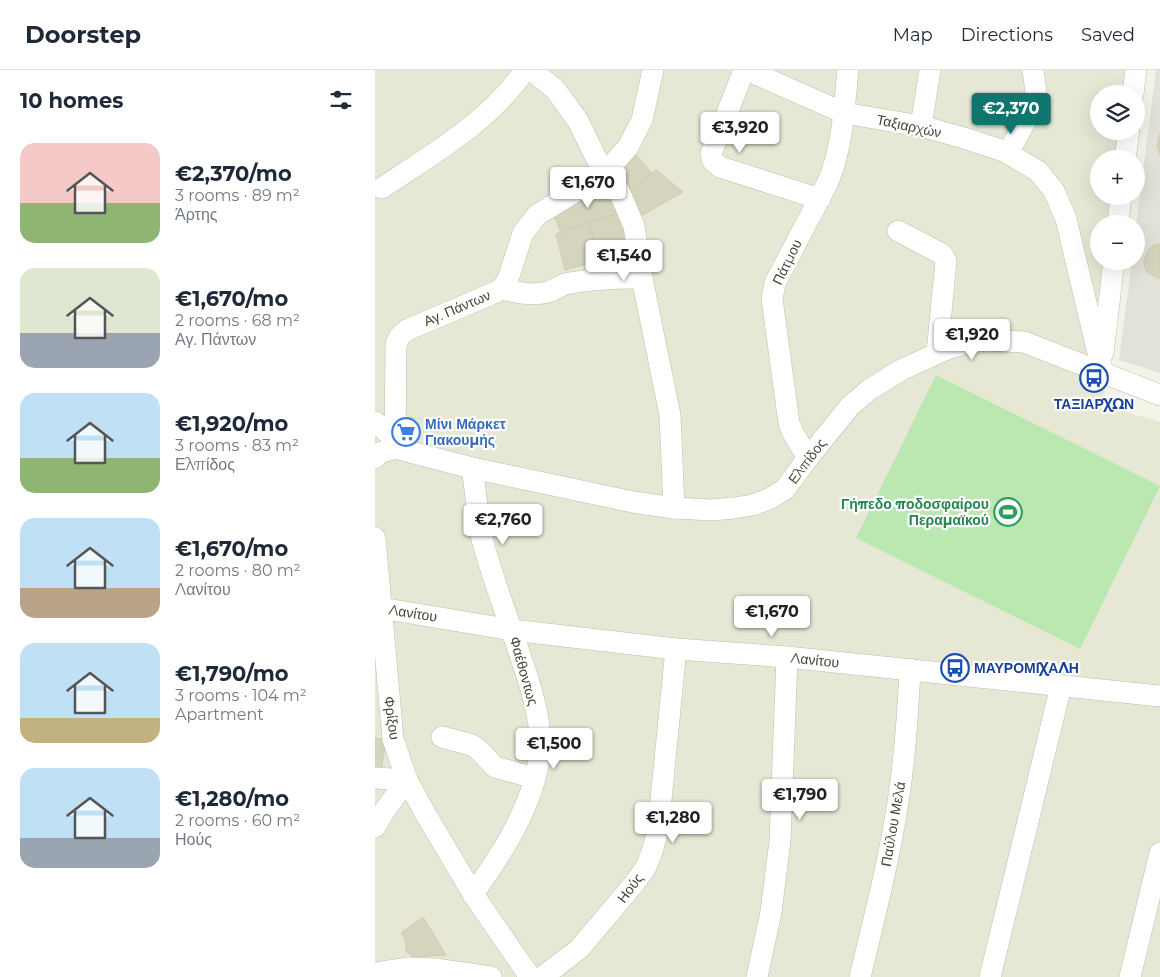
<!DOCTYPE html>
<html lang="en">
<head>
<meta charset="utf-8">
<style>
	body { margin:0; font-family:Montserrat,sans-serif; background:#f6f6f7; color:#1f2937; height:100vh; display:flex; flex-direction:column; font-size:19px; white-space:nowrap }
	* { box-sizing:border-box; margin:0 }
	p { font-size:16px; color:#747a83 }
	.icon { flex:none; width:28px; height:28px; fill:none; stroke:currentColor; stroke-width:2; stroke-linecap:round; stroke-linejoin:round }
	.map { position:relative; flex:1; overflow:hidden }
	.drawer { display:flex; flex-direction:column; background:#fff; width:375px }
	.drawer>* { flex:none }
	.fabs { position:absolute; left:715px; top:15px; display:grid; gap:10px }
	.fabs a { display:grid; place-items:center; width:55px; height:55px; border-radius:50%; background:#fff; box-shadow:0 5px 20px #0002; font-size:25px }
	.price { position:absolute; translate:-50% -42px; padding:0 11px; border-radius:5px; background:#fff; color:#222; font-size:16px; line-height:32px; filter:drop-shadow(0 1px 2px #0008) }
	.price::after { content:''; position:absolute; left:50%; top:30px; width:15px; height:11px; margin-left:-8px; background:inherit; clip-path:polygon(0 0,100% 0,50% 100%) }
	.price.on { background:#0f766e; color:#fff }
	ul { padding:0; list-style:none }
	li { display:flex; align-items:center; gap:15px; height:125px; padding:0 20px }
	li span { display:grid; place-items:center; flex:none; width:140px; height:100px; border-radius:15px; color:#555 }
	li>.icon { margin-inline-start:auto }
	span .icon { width:60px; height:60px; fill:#fffc; stroke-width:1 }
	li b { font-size:21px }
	h2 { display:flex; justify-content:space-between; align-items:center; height:60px; padding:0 20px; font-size:21px }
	header { display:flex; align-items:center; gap:30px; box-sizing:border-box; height:70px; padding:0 25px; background:#fff; border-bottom:1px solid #e0e1e3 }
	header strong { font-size:24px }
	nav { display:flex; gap:28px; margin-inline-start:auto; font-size:18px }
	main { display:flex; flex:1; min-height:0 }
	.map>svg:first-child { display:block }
</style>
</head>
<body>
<header>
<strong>Doorstep</strong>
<nav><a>Map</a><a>Directions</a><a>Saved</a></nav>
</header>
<main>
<section class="drawer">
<h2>10 homes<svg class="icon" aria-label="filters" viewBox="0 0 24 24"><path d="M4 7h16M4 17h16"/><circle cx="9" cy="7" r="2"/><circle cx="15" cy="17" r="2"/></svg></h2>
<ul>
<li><span style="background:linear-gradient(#f6c9c9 60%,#8fb573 0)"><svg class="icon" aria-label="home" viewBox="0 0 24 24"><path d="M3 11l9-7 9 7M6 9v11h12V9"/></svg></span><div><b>€2,370/mo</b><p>3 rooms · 89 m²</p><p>Άρτης</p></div></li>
<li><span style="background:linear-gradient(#dfe7d0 65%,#9aa5b1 0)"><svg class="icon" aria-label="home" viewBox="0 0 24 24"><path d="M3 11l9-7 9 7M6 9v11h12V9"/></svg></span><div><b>€1,670/mo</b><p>2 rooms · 68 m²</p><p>Αγ. Πάντων</p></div></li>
<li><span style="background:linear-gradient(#bfe0f5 65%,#8fb573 0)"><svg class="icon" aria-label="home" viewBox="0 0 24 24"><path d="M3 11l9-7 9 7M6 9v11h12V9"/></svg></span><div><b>€1,920/mo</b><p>3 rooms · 83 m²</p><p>Ελπίδος</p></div></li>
<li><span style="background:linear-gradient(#bfe0f5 70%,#b9a48a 0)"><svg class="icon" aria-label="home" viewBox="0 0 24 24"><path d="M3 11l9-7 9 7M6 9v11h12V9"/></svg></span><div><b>€1,670/mo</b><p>2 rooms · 80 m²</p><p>Λανίτου</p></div></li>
<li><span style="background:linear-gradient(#bfe0f5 75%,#c2b280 0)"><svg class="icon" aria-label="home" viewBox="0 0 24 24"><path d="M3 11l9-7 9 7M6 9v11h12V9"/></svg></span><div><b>€1,790/mo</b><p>3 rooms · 104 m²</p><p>Apartment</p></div></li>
<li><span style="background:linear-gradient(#bfe0f5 70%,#9aa5b1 0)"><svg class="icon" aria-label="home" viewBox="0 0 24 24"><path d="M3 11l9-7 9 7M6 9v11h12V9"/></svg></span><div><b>€1,280/mo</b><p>2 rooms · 60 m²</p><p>Ηούς</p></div></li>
</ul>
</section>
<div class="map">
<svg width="785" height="907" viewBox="0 0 785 907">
	<rect width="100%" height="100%" fill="#f3f3e7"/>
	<path fill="#e6e7d5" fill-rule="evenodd" d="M0,0H770L759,89H724V126H755L752,154H724V191H747L739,259L727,335L785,352V907H0ZM724,24H761V61H724Z"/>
	<path fill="#e3e2d9" d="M781,0H785V303L744,290L757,191H761V155Z"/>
	<path fill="#bbe7b0" d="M561,305L785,416L705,579L481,468Z"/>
	<g fill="#d5d4bd" stroke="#cfceb0">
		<path d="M785,63V85L782,76Z"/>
		<path d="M261,85L277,103L256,121L241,104Z"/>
		<path d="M281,100L308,122L266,146L256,121Z"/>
		<path d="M227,113L249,142L185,161L179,144Z"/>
		<path d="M249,142L257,173L221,182L214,152Z"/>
		<path d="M214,152L222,191L190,200L181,164Z"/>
		<path d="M257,173L260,196L224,200L221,182Z"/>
		<path d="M781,174H785L784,209L772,202L769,196V189L775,178Z"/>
		<path d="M0,668L11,669L6,702L0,701Z"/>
		<path d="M48,847L71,885L37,887L31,881L30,868L26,863Z"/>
	</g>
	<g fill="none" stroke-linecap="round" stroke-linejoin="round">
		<defs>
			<g id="minor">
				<path d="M156,0L180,19L203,51L229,104L244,121L259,156L267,208L295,345L299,438"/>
				<path d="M369,0L336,84L338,91L345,97L445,129"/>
				<path d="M372,0L469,43L546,56L589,68L629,81L663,101L679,121L691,149L728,304"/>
				<path d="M758,24L761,0"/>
				<path d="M546,56L555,0"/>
				<path d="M633,83L654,45L661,22L658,0"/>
				<path d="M750,89L754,61"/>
				<path d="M7,118C59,83 114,52 150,0"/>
				<path d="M743,154L746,126"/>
				<path d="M523,161L567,184L571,191L562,283"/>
				<path d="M126,219C141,222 160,227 176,221C180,219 185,216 190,214C214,209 242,208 267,208"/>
				<path d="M728,283L739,191"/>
				<path d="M0,352L20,369"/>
				<path d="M20,378L21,274L25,266L32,260L121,222L128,217L133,209L148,163L162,145L229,104L253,77L267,50L278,0"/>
				<path d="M0,388L4,383L20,378L97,398L258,432L299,438L337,440L359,438L378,435L396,428L410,419L433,388L475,336L494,320L526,300L572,279L593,273L611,270L649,272L785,325"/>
				<path d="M433,388L418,363L414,353L397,229L400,213L453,112C468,76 469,38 473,0"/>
				<path d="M97,398C101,421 102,446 107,469C117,507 133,548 145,585C155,614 167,650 165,681C161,731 127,784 98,824"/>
				<path d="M0,468L18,669L32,710L50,743L98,824L155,907"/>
				<path d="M6,538L137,560L301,579L412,587L785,626"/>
				<path d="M67,667L97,675L104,680L120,697L159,708"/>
				<path d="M0,708L32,710"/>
				<path d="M0,757L10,740L32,710"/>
				<path d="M0,903L34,898L60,899L116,907"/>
				<path d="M167,907L204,879L258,815L270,799L277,782L283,760L301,579"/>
				<path d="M382,907L396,842L405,771L412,587"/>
				<path d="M485,907C499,849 514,791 523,732C530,688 533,644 535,599"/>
				<path d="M615,907L686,616"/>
				<path d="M755,907L785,783"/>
			</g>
		</defs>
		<use href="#minor" stroke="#bebfaa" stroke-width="22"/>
		<use href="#minor" stroke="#fff" stroke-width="21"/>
	</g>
	<defs>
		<symbol id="bus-ring" viewBox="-11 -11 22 22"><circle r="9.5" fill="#fff" stroke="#1a4fb4" stroke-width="1.5"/><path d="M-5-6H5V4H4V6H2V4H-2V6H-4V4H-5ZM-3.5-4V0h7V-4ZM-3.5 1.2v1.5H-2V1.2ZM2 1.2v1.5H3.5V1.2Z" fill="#1a4fb4"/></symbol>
		<symbol id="supermarket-ring" viewBox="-11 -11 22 22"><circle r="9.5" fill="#fff" stroke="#3f7fe0" stroke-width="1.5"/><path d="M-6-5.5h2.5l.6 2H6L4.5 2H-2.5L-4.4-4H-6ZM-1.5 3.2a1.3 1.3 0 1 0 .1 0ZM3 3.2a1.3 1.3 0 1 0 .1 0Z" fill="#3f7fe0"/></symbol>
		<symbol id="stadium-ring" viewBox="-11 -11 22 22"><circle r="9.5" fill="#fff" stroke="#2e9e5b" stroke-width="1.5"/><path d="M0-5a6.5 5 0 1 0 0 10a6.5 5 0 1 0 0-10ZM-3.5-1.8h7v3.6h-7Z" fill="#2e9e5b"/></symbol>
	</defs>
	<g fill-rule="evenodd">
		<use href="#bus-ring" x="703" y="292" width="32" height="32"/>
		<use href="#supermarket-ring" x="15" y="346" width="32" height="32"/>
		<use href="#stadium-ring" x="617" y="426" width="32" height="32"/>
		<use href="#bus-ring" x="564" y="582" width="32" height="32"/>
	</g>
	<g text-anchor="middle" stroke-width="4.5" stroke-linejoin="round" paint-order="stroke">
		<g font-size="14" fill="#464636" stroke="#fff">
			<text transform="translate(534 56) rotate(12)" y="5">Ταξιαρχών</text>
			<text transform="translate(412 192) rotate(-64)" y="5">Πάτμου</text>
			<text transform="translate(82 238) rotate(-23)" y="5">Αγ. Πάντων</text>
			<text transform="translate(432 391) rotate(-53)" y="5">Ελπίδος</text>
			<text transform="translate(38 543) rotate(9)" y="5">Λανίτου</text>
			<text transform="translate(440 590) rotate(6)" y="5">Λανίτου</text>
			<text transform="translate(149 601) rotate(74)" y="5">Φαέθοντως</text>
			<text transform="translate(17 648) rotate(82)" y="5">Φρίξου</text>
			<text transform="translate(518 754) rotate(-80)" y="5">Παύλου Μελά</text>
			<text transform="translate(255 818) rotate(-53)" y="5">Ηούς</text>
		</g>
		<g font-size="14" font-weight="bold" fill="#164399" stroke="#fff">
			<text x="719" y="339">ΤΑΞΙΑΡΧΩΝ</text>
			<text x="599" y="603" text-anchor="start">ΜΑΥΡΟΜΙΧΑΛΗ</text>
		</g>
		<g font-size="14" font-weight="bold" fill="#366cbe" stroke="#fff" text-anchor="start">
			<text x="50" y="359">Μίνι Μάρκετ<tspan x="50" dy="16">Γιακουμής</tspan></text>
		</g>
		<g font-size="14" font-weight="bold" fill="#27864d" stroke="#fff" text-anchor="end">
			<text x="614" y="439">Γήπεδο ποδοσφαίρου<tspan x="614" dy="16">Περαμαϊκού</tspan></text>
		</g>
	</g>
</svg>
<div class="fabs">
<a><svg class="icon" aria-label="layers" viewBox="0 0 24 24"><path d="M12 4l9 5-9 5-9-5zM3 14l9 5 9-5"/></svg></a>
<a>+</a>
<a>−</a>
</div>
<b class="price on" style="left:636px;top:65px">€2,370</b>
<b class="price" style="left:365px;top:84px">€3,920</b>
<b class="price" style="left:213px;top:139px">€1,670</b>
<b class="price" style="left:249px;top:212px">€1,540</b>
<b class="price" style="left:597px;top:291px">€1,920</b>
<b class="price" style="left:128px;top:476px">€2,760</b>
<b class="price" style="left:397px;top:568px">€1,670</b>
<b class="price" style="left:179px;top:700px">€1,500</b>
<b class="price" style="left:425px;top:751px">€1,790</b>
<b class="price" style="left:298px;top:774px">€1,280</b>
</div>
</main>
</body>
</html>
